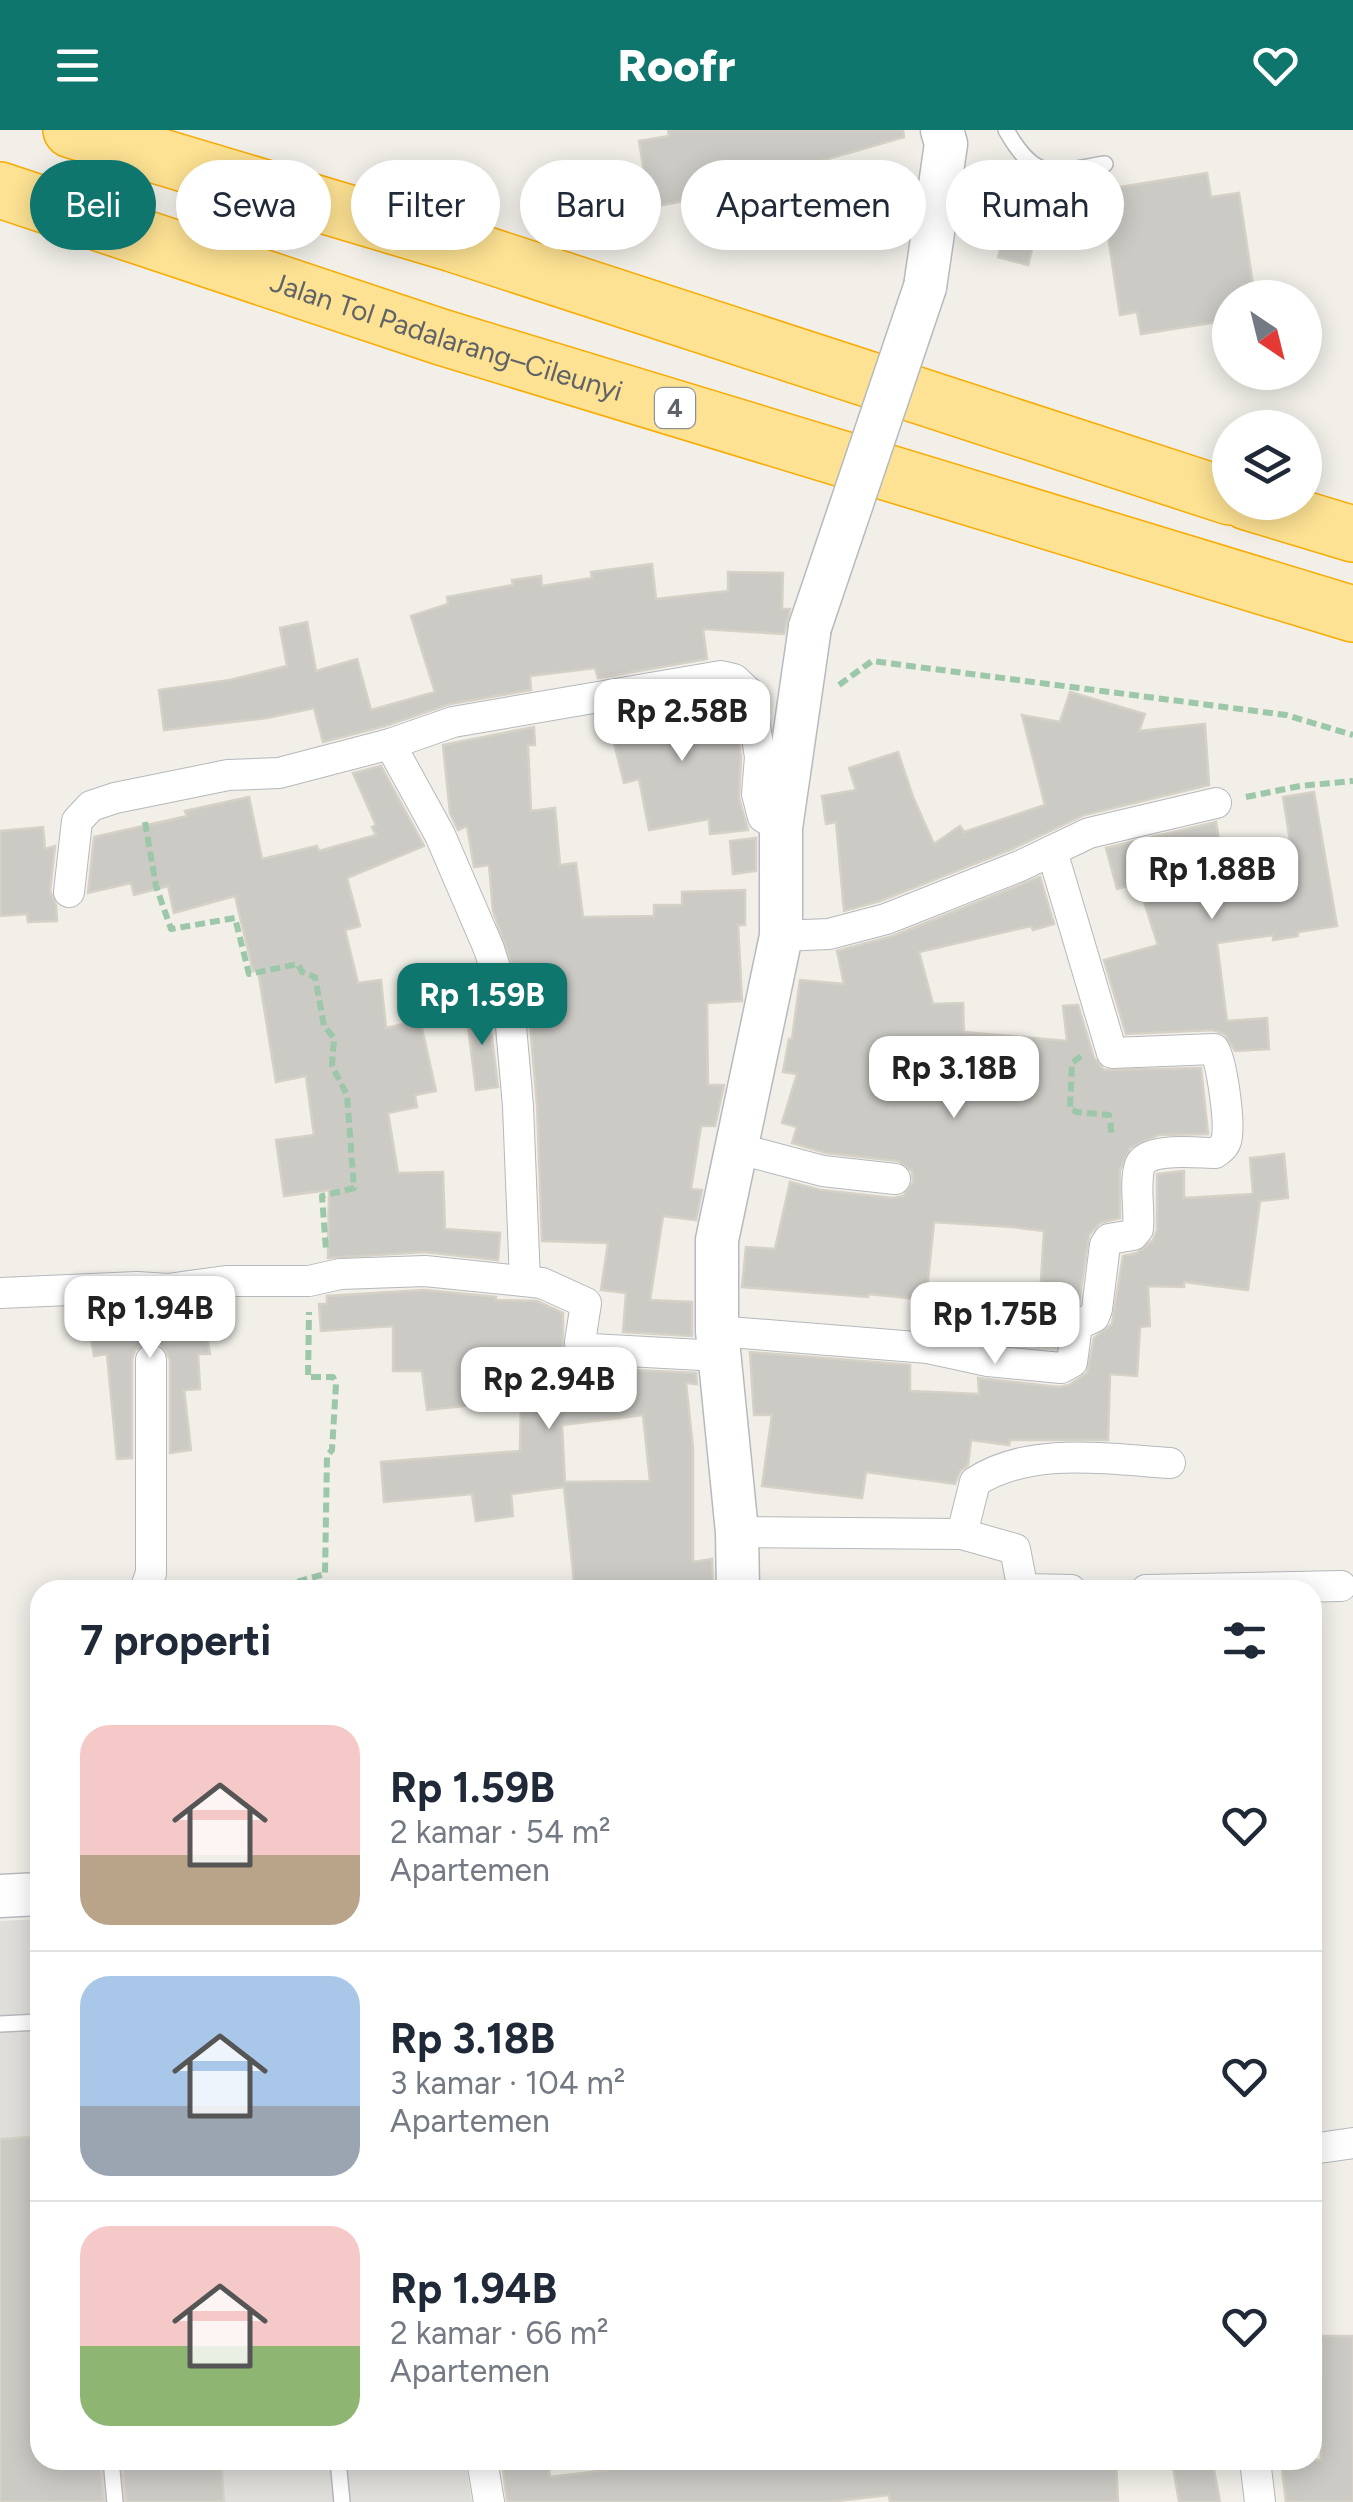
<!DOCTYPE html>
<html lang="id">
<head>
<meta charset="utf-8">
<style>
	body { margin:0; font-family:Figtree,sans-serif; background:#f6f6f7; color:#1f2937; height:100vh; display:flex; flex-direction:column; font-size:38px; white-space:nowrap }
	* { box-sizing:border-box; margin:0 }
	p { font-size:32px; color:#747a83 }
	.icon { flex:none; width:55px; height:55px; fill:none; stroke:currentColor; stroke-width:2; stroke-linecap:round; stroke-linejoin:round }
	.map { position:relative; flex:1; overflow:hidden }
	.details { position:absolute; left:30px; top:1450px; width:1292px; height:890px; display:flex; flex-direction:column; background:#fff; border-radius:30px; box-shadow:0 5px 25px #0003 }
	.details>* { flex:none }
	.banner { position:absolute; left:30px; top:30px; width:1295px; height:90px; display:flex; gap:20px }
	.needle { width:65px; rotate:145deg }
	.tools { position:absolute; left:1212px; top:150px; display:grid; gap:20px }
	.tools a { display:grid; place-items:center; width:110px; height:110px; border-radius:50%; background:#fff; box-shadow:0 5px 25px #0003; font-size:50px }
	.price { position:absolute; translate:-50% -85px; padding:0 22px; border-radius:20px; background:#fff; color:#222; font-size:32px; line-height:65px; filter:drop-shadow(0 2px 5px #0008) }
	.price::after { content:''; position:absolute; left:50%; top:60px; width:30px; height:22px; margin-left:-15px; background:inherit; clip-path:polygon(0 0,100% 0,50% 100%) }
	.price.current { background:#0f766e; color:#fff }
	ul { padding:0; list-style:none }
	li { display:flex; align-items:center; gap:30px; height:250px; padding:0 50px }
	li+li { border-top:2px solid #e0e1e3 }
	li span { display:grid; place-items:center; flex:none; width:280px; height:200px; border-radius:30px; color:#555 }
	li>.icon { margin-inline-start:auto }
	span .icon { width:120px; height:120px; fill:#fffc; stroke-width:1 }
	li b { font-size:42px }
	h2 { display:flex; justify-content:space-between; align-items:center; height:120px; padding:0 50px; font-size:42px }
	.chip { padding:0 35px; border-radius:45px; background:#fff; box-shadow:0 5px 25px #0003; font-size:35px; line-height:90px }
	.chip.current { background:#0f766e; color:#fff }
	header { display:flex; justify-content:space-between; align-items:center; height:130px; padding:0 50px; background:#0f766e; color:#fff; font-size:45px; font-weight:800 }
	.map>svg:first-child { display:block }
</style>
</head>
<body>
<header><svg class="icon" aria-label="menu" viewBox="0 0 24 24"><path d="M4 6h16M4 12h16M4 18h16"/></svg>Roofr<svg class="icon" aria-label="heart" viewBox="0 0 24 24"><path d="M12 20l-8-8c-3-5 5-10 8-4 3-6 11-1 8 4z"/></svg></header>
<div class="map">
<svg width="1353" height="2372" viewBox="0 0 1353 2372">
	<rect width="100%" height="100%" fill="#f1efe8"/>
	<path fill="#e0deda" d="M40,1789V2330H465L472,2372H0V1791Z"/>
	<g fill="#cccac5" stroke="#d6d1c6" stroke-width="2.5" fill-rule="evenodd">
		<path d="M668,0H903L904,7L779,43L780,48L751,56L761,91L698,107L689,70L630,81L623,45L644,41L639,11L669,6Z"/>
		<path d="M1207,43L1211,67L1239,63L1255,168H1230V190L1141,204L1137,182L1120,185L1101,60Z"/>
		<path d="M1005,100L1035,107L1028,135L998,127Z"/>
		<path d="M652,434L656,469L728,461V442L783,443L782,479H790L784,504L703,499L707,529L598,548L595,538L530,546L531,560L450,574L385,596L323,612L314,578L267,588L164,600L159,560L230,550L287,536L280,498L307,492L316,541L357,529L371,580L435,562L411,486L448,474L447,467L513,455L512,450L541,446L542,456L592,448L591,442Z"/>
		<path d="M1070,562L1145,584L1139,601L1205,594L1209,655L1084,685L1012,719L880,771L844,781L836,692L826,694L822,666L856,660L849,638L898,622L913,667L934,714L960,696L964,702L1045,675L1022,585L1060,592Z"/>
		<path d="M715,566L720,594L735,589L741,627L739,668L748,700L710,704L709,689L649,700L639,649L624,653L607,585Z"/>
		<path d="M534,597L535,615H528L531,681L555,678L560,735L576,733L583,787L654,786V775H682V762L745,760V795H738L742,871L707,873L708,955H724L715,996H701L691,1059L702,1060L696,1090L663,1086L650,1170L692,1172V1206L623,1202L626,1163L601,1160L608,1113L542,1111L537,975L529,883L493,781L489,735L474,737L467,696L458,700L450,683L443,615Z"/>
		<path d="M381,636L424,716L347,748L360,796L345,800L358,853L381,850L386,898L420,890L436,961L415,965L417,977L388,983L398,1043L443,1042L445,1099L500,1103L498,1130L425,1122L328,1128L329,1060L284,1066L276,1010L314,1005L306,946L276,952L258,840L253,841L235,766L174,783L168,756L134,765L131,753L88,763L94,707L187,686L185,681L249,667L262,729L317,716L319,721L376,705L372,697L376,695L353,643Z"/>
		<path d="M1314,662L1337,796L1298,802V806L1273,810V805L1217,813L1227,891L1267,888L1269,919L1235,921L1225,904L1213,900L1126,904L1104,830L1158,815L1138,753L1117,759L1106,718L1216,692L1224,740L1293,729L1283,667Z"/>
		<path d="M43,697L45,719L55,716L50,761L56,775L57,791L28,792L27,784L0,786V701Z"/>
		<path d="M756,708V741L733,744L730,711Z"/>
		<path d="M1040,747L1054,794L1033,800L1031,796L919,822L933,874L963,873L964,902L1067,911L1063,876L1078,875L1094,928L1104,940L1201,938L1208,1004L1158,1005L1130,1018L1120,1040V1088L1100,1093L1089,1105L1079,1173L1061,1186L1039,1183L1044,1101L1013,1097L934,1092L926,1170L868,1164V1167L742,1157L746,1117L775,1119L790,1052L821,1060L893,1068L903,1066L913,1052L912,1041L898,1031L826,1023L792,1013L797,997L782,993L797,944L783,942L789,909H792L800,850L844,854L837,821L893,806Z"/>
		<path d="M488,877L498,957L476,960L466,879Z"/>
		<path d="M1284,1024L1288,1068L1260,1071L1248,1160L1184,1152V1157L1148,1156L1150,1196L1140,1197L1137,1246L1110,1244L1108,1310H1010L1009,1315L971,1310L968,1335L960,1341L955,1354L866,1342L862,1368L762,1356L772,1285H754L750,1222L910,1235V1261L979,1264L978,1248L1059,1257L1069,1255L1087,1243L1094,1208L1112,1194L1123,1126L1137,1123L1153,1110L1157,1100V1044L1184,1041V1068L1253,1064L1250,1028Z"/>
		<path d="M424,1160L496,1167V1170L537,1171L563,1183V1226L589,1238L696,1243L697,1254L686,1253L693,1318V1432L712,1429L713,1460H575L564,1357L511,1364L513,1386L476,1391L472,1364L384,1372L381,1332L520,1321L521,1270L427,1280L422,1241H393V1196L321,1201L319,1174H327V1166ZM643,1285L650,1351L565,1352L562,1295Z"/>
		<path d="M201,1173L210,1224H198L200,1259L184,1260L191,1320L170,1323V1229L161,1214L150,1211L135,1220L132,1229V1328L117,1329L107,1224L94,1226L86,1180Z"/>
		<path d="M40,2006V2330H100L104,2372H0V2009Z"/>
		<path d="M1322,2206H1353V2372H1286L1281,2330H1321Z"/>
		<path d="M122,2330H221L224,2372H126Z"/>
		<path d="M502,2330H548L550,2347L608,2340L607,2330H1116L1118,2372H890L889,2365L829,2372H507Z"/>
		<path d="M1172,2330H1212L1220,2372H1179Z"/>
	</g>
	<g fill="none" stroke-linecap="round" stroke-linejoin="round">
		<defs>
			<g id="lane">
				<path d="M1006,0C1036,52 1051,43 1105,34"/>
				<path d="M0,1894L40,1892"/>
				<path d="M111,2330L115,2372"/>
				<path d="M338,2330L342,2372"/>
			</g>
			<g id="street">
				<path d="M390,614L440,705L489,819L510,885L518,976L525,1151"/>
				<path d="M69,762L77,691L91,676L115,668L228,645L279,643L390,614L453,592L721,546L734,549L750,564L760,627L757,664L763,687L781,698"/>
				<path d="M781,806L829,804L886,789L1020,736L1089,703L1216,673"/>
				<path d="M736,1018L823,1041L895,1049"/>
				<path d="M0,1163L137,1157L168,1159L226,1151H309L340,1144L425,1141L542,1153L586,1173L580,1212L591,1219L720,1226"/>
				<path d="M717,1201L928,1218L988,1231L1061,1238L1072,1232L1077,1195L1094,1187L1097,1179L1105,1115L1109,1109L1133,1105L1138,1099C1140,1080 1134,1053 1140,1035C1147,1017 1198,1023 1215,1023C1220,1019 1224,1018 1226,1011C1231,995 1222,933 1214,919L1112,923L1052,721"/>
				<path d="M737,1402L962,1404L1015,1419L1023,1460"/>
				<path d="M962,1404L975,1352C1030,1316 1108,1329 1170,1333"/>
				<path d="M1023,1459L1071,1460"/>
				<path d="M145,1460L151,1443V1230"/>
				<path d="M1146,1460L1341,1456"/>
				<path d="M1312,2019L1353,2013"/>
				<path d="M482,2330L489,2372"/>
				<path d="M1255,2330L1260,2372"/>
			</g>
			<g id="secondary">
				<path d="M925,157L946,14L942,0"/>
				<path d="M738,1460L737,1402L717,1201V1110L781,806V698L810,497"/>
				<path d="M0,1766L40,1764"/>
			</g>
			<g id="highway">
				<path d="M71,0L453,114L1230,367"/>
				<path id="s1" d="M0,60L441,207L1353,484"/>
				<path d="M1247,372L1353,404"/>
			</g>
		</defs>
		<use href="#lane" stroke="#b5b8bc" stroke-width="18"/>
		<use href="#street" stroke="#b5b8bc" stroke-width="32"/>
		<use href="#secondary" stroke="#b6babf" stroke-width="45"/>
		<use href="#highway" stroke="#f9ab00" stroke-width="58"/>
		<g stroke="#9cc7a9" stroke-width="6" stroke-dasharray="10 5" stroke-linecap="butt">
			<path d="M839,555L872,531L1286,585L1353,605"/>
			<path d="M1246,667L1300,656L1353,651"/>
			<path d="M145,692L156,756L171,799L235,788L249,844L298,834L302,842L315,847L324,896L334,908L332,936L347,965L354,1058L322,1066L326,1120"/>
			<path d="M1081,926L1072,933L1070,979L1077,982L1109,985L1112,1005"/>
			<path d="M288,1460L289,1454L325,1444L327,1326L332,1320L336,1254L333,1247H308L309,1182"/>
		</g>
		<use href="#lane" stroke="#fff" stroke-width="15"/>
		<use href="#street" stroke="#fff" stroke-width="30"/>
		<use href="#secondary" stroke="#fff" stroke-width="42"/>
		<use href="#highway" stroke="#fde293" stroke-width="55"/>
		<defs>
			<path id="secondary-bridge" d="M810,497L925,157"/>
		</defs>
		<use href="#secondary-bridge" stroke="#b6babf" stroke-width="45" stroke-linecap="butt"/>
		<use href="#secondary-bridge" stroke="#fff" stroke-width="42"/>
	</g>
	<g text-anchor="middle" stroke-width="10" stroke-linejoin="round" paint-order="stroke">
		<rect fill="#fff" stroke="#8f9295" stroke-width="2.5" x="655" y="258" width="40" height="40" rx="8"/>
		<g font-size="25" font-weight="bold" fill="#5f6368">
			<text x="675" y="287">4</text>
		</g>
		<g font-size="28" fill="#5f6368" stroke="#fff">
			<text dy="10" stroke="none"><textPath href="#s1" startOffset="470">Jalan Tol Padalarang–Cileunyi</textPath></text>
		</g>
	</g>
</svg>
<div class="tools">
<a><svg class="needle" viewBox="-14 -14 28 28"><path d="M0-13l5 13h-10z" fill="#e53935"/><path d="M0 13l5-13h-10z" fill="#747a83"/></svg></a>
<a><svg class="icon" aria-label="layers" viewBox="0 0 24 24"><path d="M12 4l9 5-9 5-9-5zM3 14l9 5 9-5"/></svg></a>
</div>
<b class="price" style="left:682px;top:634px">Rp 2.58B</b>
<b class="price" style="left:1212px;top:792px">Rp 1.88B</b>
<b class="price current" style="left:482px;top:918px">Rp 1.59B</b>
<b class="price" style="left:954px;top:991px">Rp 3.18B</b>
<b class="price" style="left:150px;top:1231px">Rp 1.94B</b>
<b class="price" style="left:995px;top:1237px">Rp 1.75B</b>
<b class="price" style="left:549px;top:1302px">Rp 2.94B</b>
<div class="banner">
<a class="chip current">Beli</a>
<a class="chip">Sewa</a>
<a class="chip">Filter</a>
<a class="chip">Baru</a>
<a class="chip">Apartemen</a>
<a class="chip">Rumah</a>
</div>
<section class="details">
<h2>7 properti<svg class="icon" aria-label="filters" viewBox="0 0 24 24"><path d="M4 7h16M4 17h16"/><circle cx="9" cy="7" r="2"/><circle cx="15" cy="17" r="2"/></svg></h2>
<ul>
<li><span style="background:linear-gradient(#f6c9c9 65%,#b9a48a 0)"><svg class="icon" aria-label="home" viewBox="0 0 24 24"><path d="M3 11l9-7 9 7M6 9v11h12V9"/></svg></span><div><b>Rp 1.59B</b><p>2 kamar · 54 m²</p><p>Apartemen</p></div><svg class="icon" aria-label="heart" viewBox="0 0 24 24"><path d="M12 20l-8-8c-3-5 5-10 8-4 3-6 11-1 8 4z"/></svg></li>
<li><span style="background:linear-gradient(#a9c7e8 65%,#9aa5b1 0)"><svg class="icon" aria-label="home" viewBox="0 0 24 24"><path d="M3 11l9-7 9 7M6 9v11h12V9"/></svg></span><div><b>Rp 3.18B</b><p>3 kamar · 104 m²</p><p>Apartemen</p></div><svg class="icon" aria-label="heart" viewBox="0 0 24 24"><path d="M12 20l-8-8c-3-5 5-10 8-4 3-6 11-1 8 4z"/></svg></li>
<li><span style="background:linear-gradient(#f6c9c9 60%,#8fb573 0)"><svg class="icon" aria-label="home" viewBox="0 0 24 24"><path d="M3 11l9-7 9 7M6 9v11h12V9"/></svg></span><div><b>Rp 1.94B</b><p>2 kamar · 66 m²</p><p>Apartemen</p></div><svg class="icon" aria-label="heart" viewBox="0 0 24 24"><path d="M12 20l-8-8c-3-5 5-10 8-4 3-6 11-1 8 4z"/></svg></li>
</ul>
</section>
</div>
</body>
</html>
